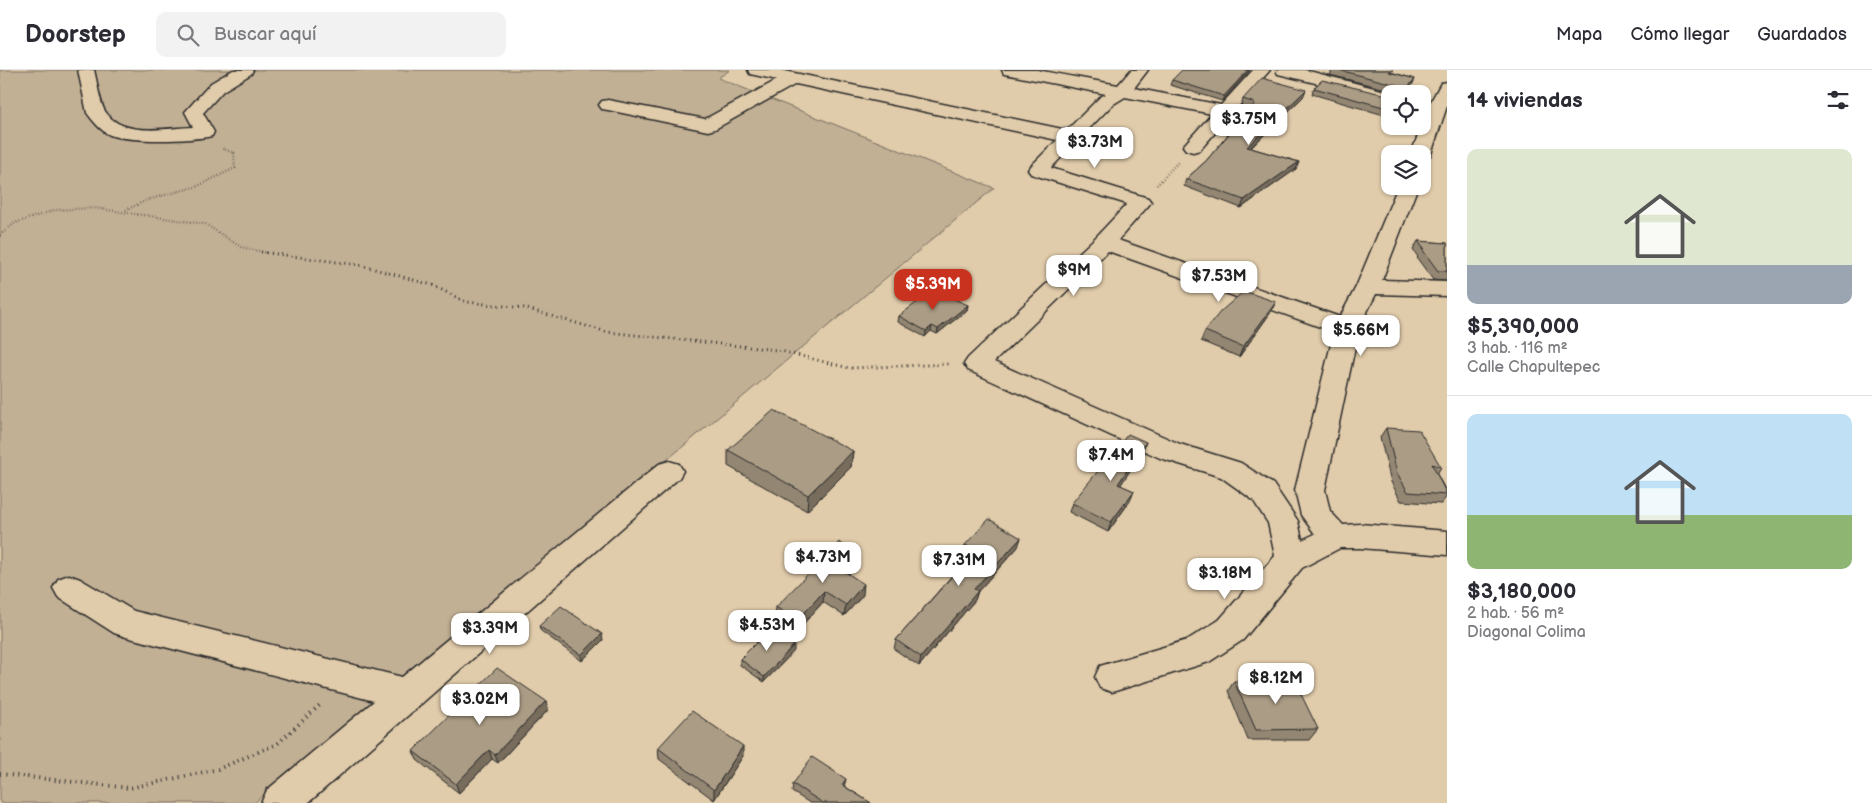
<!DOCTYPE html>
<html lang="es">
<head>
<meta charset="utf-8">
<style>
	body { margin:0; font-family:"Balsamiq Sans",sans-serif; background:#f2f2f3; color:#2b2b33; height:100vh; display:flex; flex-direction:column; font-size:19px; white-space:nowrap }
	* { box-sizing:border-box; margin:0 }
	p { font-size:16px; color:#7c7c81 }
	.icon { flex:none; width:28px; height:28px; fill:none; stroke:currentColor; stroke-width:2; stroke-linecap:round; stroke-linejoin:round }
	.map { position:relative; flex:1; overflow:hidden }
	.drawer { display:flex; flex-direction:column; background:#fff; width:425px }
	.drawer>* { flex:none }
	.controls { position:absolute; left:1381px; top:15px; display:grid; gap:10px }
	.controls a { display:grid; place-items:center; width:50px; height:50px; border-radius:10px; background:#fff; box-shadow:0 1px 4px #0004; font-size:25px }
	.price { position:absolute; translate:-50% -42px; padding:0 11px; border-radius:10px; background:#fff; color:#222; font-size:16px; line-height:32px; filter:drop-shadow(0 1px 2px #0008) }
	.price::after { content:''; position:absolute; left:50%; top:30px; width:15px; height:11px; margin-left:-8px; background:inherit; clip-path:polygon(0 0,100% 0,50% 100%) }
	.price.selected { background:#c8321e; color:#fff }
	ul { padding:0; list-style:none }
	li { display:grid; align-content:center; gap:10px; height:265px; padding:0 20px }
	li+li { border-top:1px solid #e1e1e2 }
	li span { display:grid; place-items:center; height:155px; border-radius:10px; color:#555 }
	li>.icon { margin-inline-start:auto }
	span .icon { width:90px; height:90px; fill:#fffc; stroke-width:1 }
	li b { font-size:21px }
	h2 { display:flex; justify-content:space-between; align-items:center; height:60px; padding:0 20px; font-size:21px }
	header { display:flex; align-items:center; gap:30px; box-sizing:border-box; height:70px; padding:0 25px; background:#fff; border-bottom:1px solid #e1e1e2 }
	header strong { font-size:24px }
	nav { display:flex; gap:28px; margin-inline-start:auto; font-size:18px }
	.search { width:350px; height:45px; background:#f2f2f3; display:flex; align-items:center; gap:12px; box-sizing:border-box; padding:0 18px; border-radius:10px; color:#7c7c81; font-size:19px }
	main { display:flex; flex:1; min-height:0 }
	.map>svg:first-child { display:block }
</style>
</head>
<body>
<header>
<strong>Doorstep</strong>
<div class="search"><svg class="icon" aria-label="search" viewBox="0 0 24 24"><circle cx="10" cy="10" r="6"/><path d="M15 15l6 6"/></svg>Buscar aquí</div>
<nav><a>Mapa</a><a>Cómo llegar</a><a>Guardados</a></nav>
</header>
<main>
<div class="map">
<svg width="1447" height="733" viewBox="0 0 1447 733">
	<rect width="100%" height="100%" fill="#e0cbaa"/>
	<filter id="ink" filterUnits="userSpaceOnUse"><feTurbulence type="fractalNoise" baseFrequency=".02" numOctaves="2"/><feDisplacementMap in="SourceGraphic" scale="10" xChannelSelector="R" yChannelSelector="G"/><feConvolveMatrix kernelMatrix="1 2 1 2 8 2 1 2 1" color-interpolation-filters="sRGB"/></filter>
	<g filter="url(#ink)">
		<path fill="#c2b095" stroke="#766e60" d="M0,0H730L718,8L994,118L254,733H0Z"/>
		<g fill="none" stroke-linecap="round" stroke-linejoin="round">
			<defs>
				<g id="minor">
					<path d="M78,0H94C97,11 100,33 105,41C121,68 167,58 193,57L185,42L211,13L233,0H253L251,4L223,21L203,43L214,62L212,66C190,71 130,72 110,65C102,62 92,50 87,43Z"/>
					<path d="M748,0H780L1067,60L1100,27L1106,24L1010,5L1004,4L1002,0H1037L1118,15L1131,0H1148L1134,18L1221,35L1253,0H1270L1200,80L1193,82L1186,80L1183,76L1212,44L1125,27L1112,35L1051,98L1148,128L1151,132L1148,136L1118,170L1340,247L1356,217L1398,116H1418L1382,210L1447,212V226L1376,224L1359,258L1325,420L1330,441L1343,455L1360,454L1447,461V485L1360,478H1340L1302,498L1243,570L1209,592L1112,622L1100,618L1095,607L1100,596L1187,570L1219,550L1275,486L1268,453L1253,430L1221,407L1160,388L968,300L964,294L968,288L1096,167L1127,134L1031,104L1028,100L1031,96L1057,70L796,14L715,59L708,61L608,40L602,39L599,35L602,31L608,30L705,49L777,10L750,4ZM1108,181L1334,262L1295,420L1301,445L1315,464L1302,470L1298,451L1273,414L1241,393L1180,374L994,292Z"/>
					<path d="M1276,0H1305L1397,24H1390V31L1278,4Z"/>
					<path d="M1447,12V36L1431,84L1428,88L1422,89V84H1411L1430,33L1441,13Z"/>
					<path d="M669,391L679,394L683,401L679,408L308,733H261L267,720L374,631L126,567L114,563L58,527L53,518L58,509L69,505L80,509L134,541L402,607L659,394Z"/>
				</g>
			</defs>
			<use href="#minor" stroke="#2b2b2b" stroke-width="3"/>
			<g stroke="#2b2b2b" stroke-width="2.5" stroke-dasharray="0.5 2.5" stroke-linecap="butt">
				<path d="M1157,115L1178,92"/>
				<path d="M126,140L147,130L198,116L235,98L234,83L221,78"/>
				<path d="M0,165L15,153L55,140L94,138L205,154L241,177L267,183"/>
			</g>
			<path stroke="#2b2b2b" stroke-width="3" stroke-dasharray="1 4" stroke-linecap="butt" d="M261,182L360,195L432,215L466,232L524,238L607,262L777,280L849,298L950,294"/>
			<path stroke="#2b2b2b" stroke-width="4" stroke-dasharray="1 4.5" stroke-linecap="butt" d="M0,704L130,718L218,699L277,674L321,634"/>
			<use href="#minor" fill="#e0cbaa" fill-rule="evenodd"/>
		</g>
		<g fill="#938672" stroke="#2b2b2b">
			<path d="M1182,0H1250L1222,31L1170,15L1172,10Z"/>
			<path d="M1332,0H1393L1391,2L1415,9L1412,15L1404,24H1393L1394,21L1330,5Z"/>
			<path d="M1314,18L1390,26V39L1384,45L1312,24Z"/>
			<path d="M1303,27L1251,78L1299,92L1296,99L1241,138L1184,116L1186,109L1206,91L1249,39L1241,36L1243,29Z"/>
			<path d="M1418,171L1447,173V211L1433,210L1417,188L1418,187L1413,180Z"/>
			<path d="M968,235L967,240L937,264L931,261L925,267L898,252L899,246Z"/>
			<path d="M1271,242L1239,287L1201,271L1205,261Z"/>
			<path d="M1386,358L1441,397L1437,404L1447,423V426L1441,434L1401,431L1391,412L1380,367Z"/>
			<path d="M1146,372L1142,382L1120,415L1134,421L1130,431L1108,462L1069,442L1072,433Z"/>
			<path d="M728,380L853,381L851,397L807,441L728,396Z"/>
			<path d="M965,475L1018,477L978,521L975,530L919,596L894,579L896,570L968,487L963,484Z"/>
			<path d="M854,499L849,504L863,525L844,546L823,532L796,562L775,548L776,537Z"/>
			<path d="M539,556L603,570L582,591L541,561Z"/>
			<path d="M794,581L764,612L740,595V589Z"/>
			<path d="M1234,611L1318,659L1309,670H1248L1228,621Z"/>
			<path d="M546,631L548,640L498,693L492,689L459,723L417,690L413,681Z"/>
			<path d="M658,678L743,686L714,730L659,689Z"/>
			<path d="M793,714L844,716L871,733H810L792,722Z"/>
		</g>
		<g fill="#786d5d" stroke="#2b2b2b">
			<path d="M1248,0H1250L1222,31L1224,26Z"/>
			<path d="M1415,9L1412,15L1404,24H1401Z"/>
			<path d="M1306,20L1303,27L1244,84L1247,77Z"/>
			<path d="M1390,36V39L1384,45L1387,38Z"/>
			<path d="M1299,92L1296,99L1241,138L1244,130Z"/>
			<path d="M1276,232L1271,242L1239,287L1243,277Z"/>
			<path d="M968,235L967,240L937,264L938,259Z"/>
			<path d="M932,256L931,261L925,267L926,261Z"/>
			<path d="M1146,372L1142,382L1115,424L1118,414Z"/>
			<path d="M853,381L851,397L807,441L808,425Z"/>
			<path d="M1134,421L1130,431L1108,462L1111,452Z"/>
			<path d="M1021,468L1018,477L972,528L974,519Z"/>
			<path d="M856,488L854,499L842,512L844,501Z"/>
			<path d="M864,514L863,525L844,546L846,535Z"/>
			<path d="M824,521L823,532L796,562L797,551Z"/>
			<path d="M978,521L975,530L919,596L921,587Z"/>
			<path d="M602,564L603,570L582,591L581,585Z"/>
			<path d="M794,575V581L764,612V607Z"/>
			<path d="M546,631L548,640L498,693L495,685Z"/>
			<path d="M743,676V686L714,730V720Z"/>
			<path d="M489,680L492,689L459,723L456,714Z"/>
			<path d="M846,709L844,717L842,715Z"/>
		</g>
		<g fill="#ab9c85" stroke="#2b2b2b">
			<path d="M1182,0H1248L1224,26L1172,10Z"/>
			<path d="M1339,0H1391L1389,2L1415,9L1401,24H1395V19H1401V16Z"/>
			<path d="M1262,8L1306,20L1247,77L1299,92L1244,130L1186,109L1206,91L1255,33L1243,29Z"/>
			<path d="M1322,10L1390,26V36L1387,38L1314,18Z"/>
			<path d="M1418,171L1447,173V201H1438L1422,179H1424Z"/>
			<path d="M933,220L968,235L938,259L932,256L926,261L899,246Z"/>
			<path d="M1244,221L1276,232L1243,277L1205,261L1220,242Z"/>
			<path d="M774,340L853,381L808,425L728,380Z"/>
			<path d="M1386,358L1419,360L1441,397L1432,394L1447,425L1408,422L1397,403Z"/>
			<path d="M1128,364L1146,372L1118,414L1134,421L1111,452L1072,433Z"/>
			<path d="M989,449L1021,468L974,519L978,521L921,587L896,570L975,480L965,475Z"/>
			<path d="M839,472L856,488L844,501L864,514L846,535L824,521L797,551L776,537Z"/>
			<path d="M561,536L602,564L581,585L539,556Z"/>
			<path d="M771,558L794,575L764,607L740,589Z"/>
			<path d="M497,598L546,631L495,685L489,680L456,714L413,681Z"/>
			<path d="M1294,610L1318,659L1256,660L1234,611Z"/>
			<path d="M692,641L743,676L714,720L658,678Z"/>
			<path d="M812,687L846,709L842,715L871,733H823L793,714Z"/>
		</g>
	</g>
</svg>
<div class="controls">
<a><svg class="icon" aria-label="locate" viewBox="0 0 24 24"><circle cx="12" cy="12" r="6"/><path d="M12 2v4M12 18v4M2 12h4M18 12h4"/></svg></a>
<a><svg class="icon" aria-label="layers" viewBox="0 0 24 24"><path d="M12 4l9 5-9 5-9-5zM3 14l9 5 9-5"/></svg></a>
</div>
<b class="price" style="left:1249px;top:76px">$3.75M</b>
<b class="price" style="left:1095px;top:99px">$3.73M</b>
<b class="price" style="left:1074px;top:227px">$9M</b>
<b class="price" style="left:1219px;top:233px">$7.53M</b>
<b class="price selected" style="left:933px;top:241px">$5.39M</b>
<b class="price" style="left:1361px;top:287px">$5.66M</b>
<b class="price" style="left:1111px;top:412px">$7.4M</b>
<b class="price" style="left:823px;top:514px">$4.73M</b>
<b class="price" style="left:959px;top:517px">$7.31M</b>
<b class="price" style="left:1225px;top:530px">$3.18M</b>
<b class="price" style="left:767px;top:582px">$4.53M</b>
<b class="price" style="left:490px;top:585px">$3.39M</b>
<b class="price" style="left:1276px;top:635px">$8.12M</b>
<b class="price" style="left:480px;top:656px">$3.02M</b>
</div>
<section class="drawer">
<h2>14 viviendas<svg class="icon" aria-label="filters" viewBox="0 0 24 24"><path d="M4 7h16M4 17h16"/><circle cx="9" cy="7" r="2"/><circle cx="15" cy="17" r="2"/></svg></h2>
<ul>
<li><span style="background:linear-gradient(#dfe7d0 75%,#9aa5b1 0)"><svg class="icon" aria-label="home" viewBox="0 0 24 24"><path d="M3 11l9-7 9 7M6 9v11h12V9"/></svg></span><div><b>$5,390,000</b><p>3 hab. · 116 m²</p><p>Calle Chapultepec</p></div></li>
<li><span style="background:linear-gradient(#bfe0f5 65%,#8fb573 0)"><svg class="icon" aria-label="home" viewBox="0 0 24 24"><path d="M3 11l9-7 9 7M6 9v11h12V9"/></svg></span><div><b>$3,180,000</b><p>2 hab. · 56 m²</p><p>Diagonal Colima</p></div></li>
</ul>
</section>
</main>
</body>
</html>
